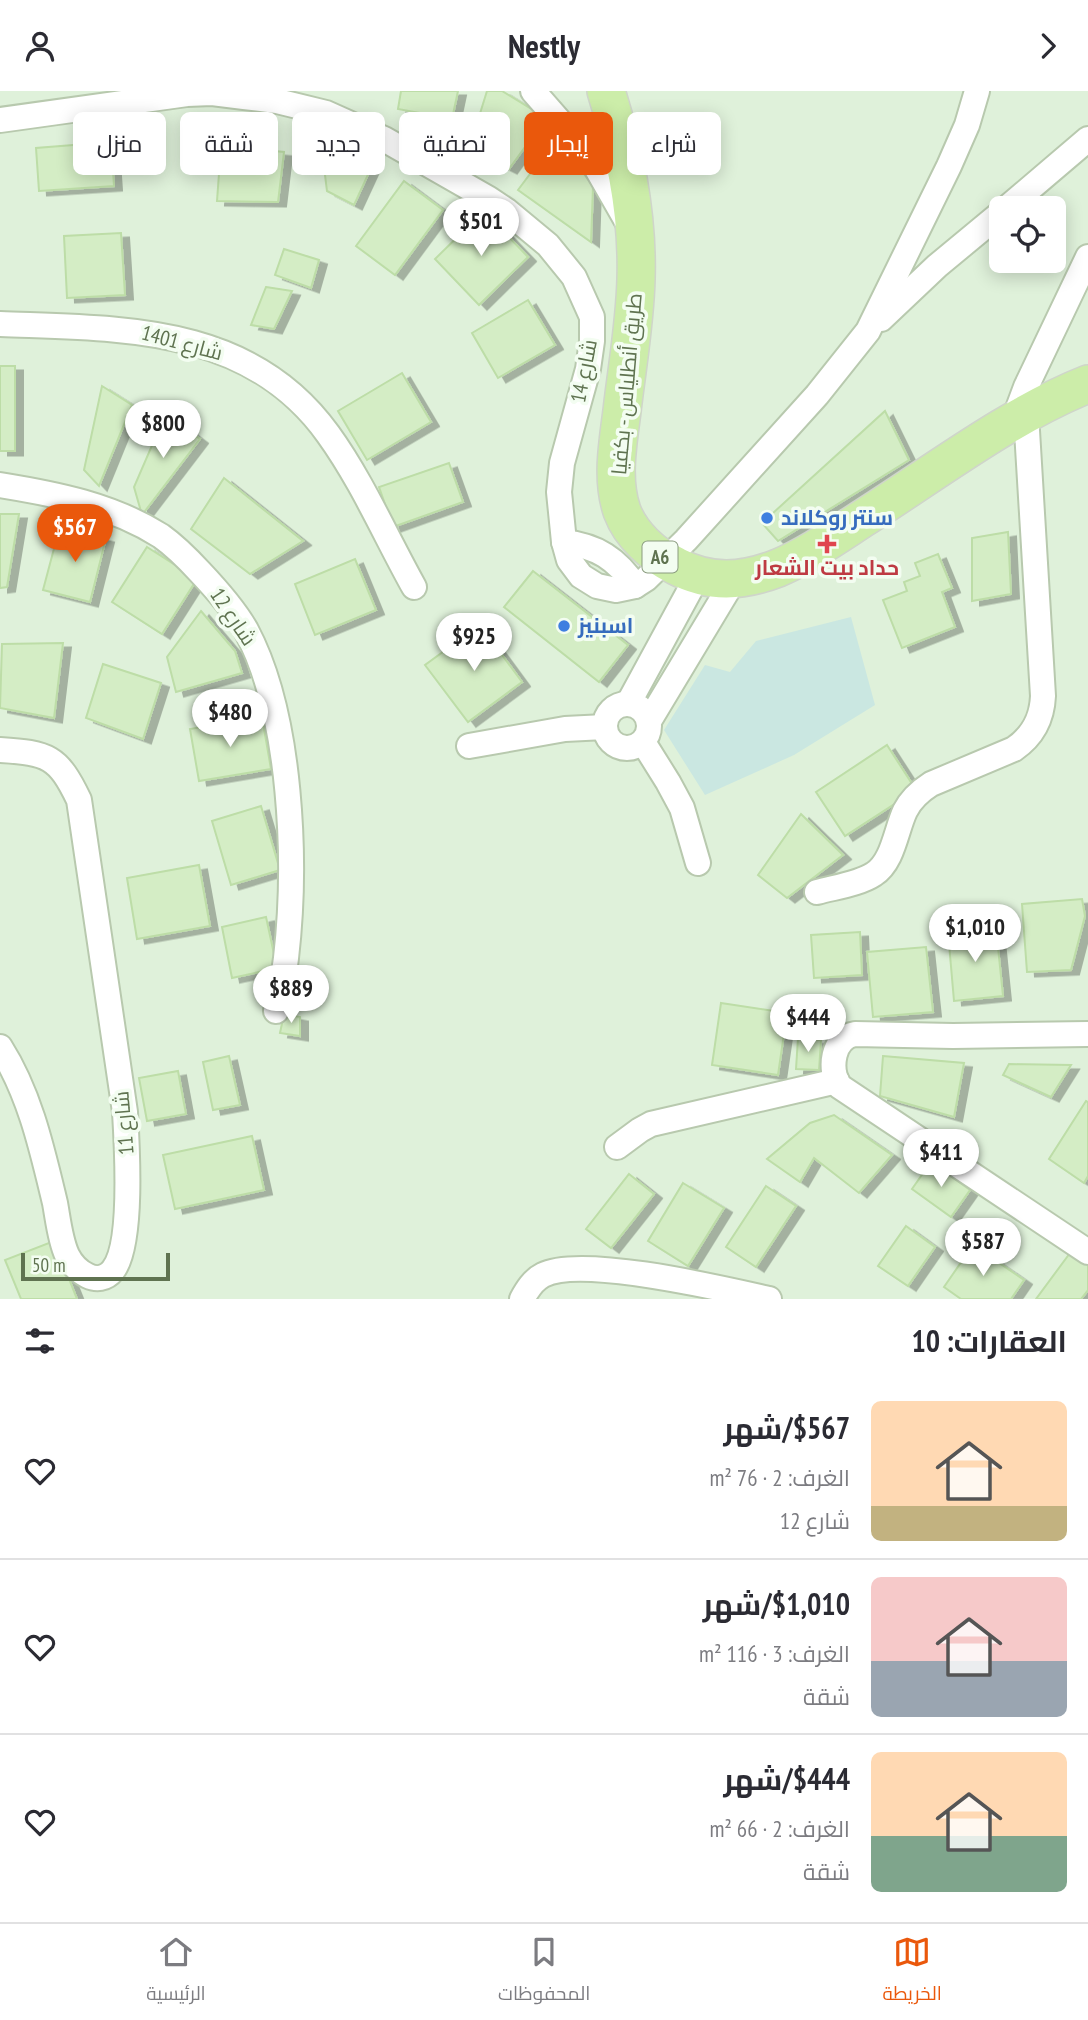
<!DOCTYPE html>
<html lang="ar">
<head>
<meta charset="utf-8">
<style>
	body { margin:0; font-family:"PT Sans Narrow",Cairo,sans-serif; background:#f2f2f3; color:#2b2b33; direction:rtl; height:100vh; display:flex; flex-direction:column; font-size:26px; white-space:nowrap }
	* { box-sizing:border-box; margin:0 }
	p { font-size:23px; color:#7c7c81 }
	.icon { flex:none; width:38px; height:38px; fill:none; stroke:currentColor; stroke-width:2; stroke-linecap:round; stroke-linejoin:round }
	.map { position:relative; height:1208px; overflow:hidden; direction:ltr }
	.details { display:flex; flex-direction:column; background:#fff; flex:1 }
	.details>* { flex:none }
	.top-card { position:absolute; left:21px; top:21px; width:700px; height:63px; direction:rtl; display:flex; gap:14px }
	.buttons { position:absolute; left:989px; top:105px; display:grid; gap:14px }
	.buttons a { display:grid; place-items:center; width:77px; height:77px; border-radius:10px; background:#fff; box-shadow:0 4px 18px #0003; font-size:35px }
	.scale { position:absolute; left:21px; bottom:18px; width:149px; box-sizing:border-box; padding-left:7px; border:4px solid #5f7350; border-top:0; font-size:19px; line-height:24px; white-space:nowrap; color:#5f7350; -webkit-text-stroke:5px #f3fdf1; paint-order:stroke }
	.price { position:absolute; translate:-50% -60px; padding:0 16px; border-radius:24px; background:#fff; color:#222; font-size:23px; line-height:46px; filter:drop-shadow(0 2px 4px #0008) }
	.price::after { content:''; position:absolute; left:50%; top:42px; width:21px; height:16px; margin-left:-10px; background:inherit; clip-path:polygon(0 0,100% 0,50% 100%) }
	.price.on { background:#ea580c; color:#fff }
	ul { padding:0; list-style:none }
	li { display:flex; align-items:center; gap:21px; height:175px; padding:0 21px }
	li+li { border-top:2px solid #e1e1e2 }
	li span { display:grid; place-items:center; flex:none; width:196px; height:140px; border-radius:10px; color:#555 }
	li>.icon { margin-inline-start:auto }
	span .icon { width:84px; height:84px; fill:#fffc; stroke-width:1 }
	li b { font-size:30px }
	h2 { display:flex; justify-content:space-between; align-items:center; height:84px; padding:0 21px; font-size:30px }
	.pill { padding:0 24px; border-radius:10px; background:#fff; box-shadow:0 4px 18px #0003; font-size:24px; line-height:63px }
	.pill.on { background:#ea580c; color:#fff }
	header { display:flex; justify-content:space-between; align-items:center; height:91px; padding:0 21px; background:#fff; font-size:32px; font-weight:800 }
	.tab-bar { display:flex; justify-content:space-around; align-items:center; height:98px; border-top:2px solid #e1e1e2; background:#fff; font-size:19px; color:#7c7c81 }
	.tab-bar a { display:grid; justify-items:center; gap:4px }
	.tab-bar .on { color:#ea580c }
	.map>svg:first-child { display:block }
</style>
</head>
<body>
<header><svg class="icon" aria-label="forward" viewBox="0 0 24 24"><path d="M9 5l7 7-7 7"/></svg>Nestly<svg class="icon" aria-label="person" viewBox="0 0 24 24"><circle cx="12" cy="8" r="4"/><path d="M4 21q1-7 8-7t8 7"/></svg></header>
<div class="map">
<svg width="1088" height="1208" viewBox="0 0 1088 1208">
	<defs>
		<filter id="shadow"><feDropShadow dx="8" dy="4.5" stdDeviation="0" flood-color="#0004"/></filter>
	</defs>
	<rect width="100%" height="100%" fill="#edfaea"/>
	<path fill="#dff1da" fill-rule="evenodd" d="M0,0H1088V1208H0ZM1001,117H1054V170H1001Z"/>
	<path fill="#cae7e1" d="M851,526L875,614L794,664L705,704L664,639L705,574L730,581L756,550Z"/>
	<g fill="#d4edc5" stroke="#bddda7" stroke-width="2" filter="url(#shadow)">
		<path d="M401,0H458L452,28L398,18Z"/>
		<path d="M487,0H502L546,27L509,78L469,58Z"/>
		<path d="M557,47L593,95L591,151L518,99Z"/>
		<path d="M111,51L114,95L39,100L36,57Z"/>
		<path d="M221,55L284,61L278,111L217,110Z"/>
		<path d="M322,60L372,75L354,114L327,100Z"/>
		<path d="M404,90L443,119L395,184L356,155Z"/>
		<path d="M484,120L528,166L479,214L435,168Z"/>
		<path d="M121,142L125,204L67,207L64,145Z"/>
		<path d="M284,158L319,169L311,197L275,184Z"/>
		<path d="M266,196L292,200L274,238L251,234Z"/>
		<path d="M528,209L555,254L498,287L472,242Z"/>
		<rect x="0" y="275" width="15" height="85"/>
		<path d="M402,282L431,331L367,369L338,320Z"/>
		<path d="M102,295L132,314L99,395L84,379Z"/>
		<path d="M885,320L909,369L778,450L762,432Z"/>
		<path d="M166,322L200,348L142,424L134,396Z"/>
		<path d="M449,372L463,411L393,436L379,396Z"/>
		<path d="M224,387L303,450L250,483L191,438Z"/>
		<path d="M0,423H19L7,496L0,497Z"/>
		<path d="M60,435L106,447L90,511L43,499Z"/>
		<path d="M1008,441L1011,503L972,510V447Z"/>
		<path d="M147,456L197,488L162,543L112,511Z"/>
		<path d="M938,463L952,497L942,501L955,536L902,557L883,509L907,500L904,491L920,485L915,472Z"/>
		<path d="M355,468L376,519L315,544L295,493Z"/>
		<path d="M533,480L628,554L599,591L504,516Z"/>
		<path d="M201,520L235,560L242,582L176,601L167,566Z"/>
		<path d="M480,534L522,591L468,631L425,574Z"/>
		<path d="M63,552L54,627L0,617L2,553Z"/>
		<path d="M103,573L161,592L143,648L86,627Z"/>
		<path d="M262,626L271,678L199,690L190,638Z"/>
		<path d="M887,654L916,699L845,745L816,701Z"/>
		<path d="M261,715L280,779L231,794L212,730Z"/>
		<path d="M801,723L843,764L787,807L758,784Z"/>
		<path d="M199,774L210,835L137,848L127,787Z"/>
		<path d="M1082,808L1085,825L1071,879L1027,881L1022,813Z"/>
		<path d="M266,826L277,877L232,887L222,836Z"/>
		<path d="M996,837L1003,905L954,910L948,841Z"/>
		<path d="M860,841L862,884L814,887L811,844Z"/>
		<path d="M926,856L933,921L873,926L867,861Z"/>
		<path d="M721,912L787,922L778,984L712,974Z"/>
		<path d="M284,923L300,926V945L280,942Z"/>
		<path d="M798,947L821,949L819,979L796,978Z"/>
		<path d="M229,965L240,1014L213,1019L203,971Z"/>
		<path d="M883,965L964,972L954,1026L880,1005Z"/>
		<path d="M1009,973L1071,974L1051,1006L1003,984Z"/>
		<path d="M178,980L186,1023L147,1030L139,987Z"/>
		<path d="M1086,1010L1088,1011V1085L1084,1092L1049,1068Z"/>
		<path d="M834,1024L892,1064L859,1102L814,1067L800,1091L767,1068L810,1032Z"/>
		<path d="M252,1045L264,1099L175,1118L163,1064Z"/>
		<path d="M931,1071L970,1099L951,1126L912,1098Z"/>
		<path d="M629,1083L654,1103L611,1157L586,1138Z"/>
		<path d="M683,1092L724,1117L688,1175L648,1150Z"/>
		<path d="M766,1095L796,1115L756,1176L726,1156Z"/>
		<path d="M906,1135L935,1156L908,1195L878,1175Z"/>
		<path d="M54,1150L77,1208H21L5,1169Z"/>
		<path d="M973,1154L1024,1189L1011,1208H961L944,1196Z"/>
		<path d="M1070,1162L1088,1173V1199L1081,1208H1036Z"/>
	</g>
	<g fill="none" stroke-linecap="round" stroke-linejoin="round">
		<defs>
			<g id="minor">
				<path d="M533,0L589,64L628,132"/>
				<path d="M0,29L187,3L212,2L244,6L277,10L326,22L384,48L489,108L507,120L548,154L574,186L592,226V250L588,278L562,372L559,401L564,451L569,469L581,485L597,495L616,499L635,495L646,488L686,449L817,304L868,240L949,75L967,34L977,0"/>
				<path d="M1007,117L1088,48"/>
				<path d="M881,228L937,175L1001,122"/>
				<path d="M0,233C121,238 249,233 328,343C362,390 386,446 414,496"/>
				<path d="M1013,331L1026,296L1088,166"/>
				<path d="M0,394C56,403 112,414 161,445C175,455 188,468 200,481C217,499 234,518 246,539C292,625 297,772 286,867C284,885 279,902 276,920"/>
				<path d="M564,451C597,455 617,468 635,495"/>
				<path d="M628,613L697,486"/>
				<circle cx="627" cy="635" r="22"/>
				<path d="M649,630L735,487"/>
				<path d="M643,651L668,691L682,717L698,772"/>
				<path d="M469,655L565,638L605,636"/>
				<path d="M0,659C48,662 58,665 79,709L125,1021C127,1054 133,1154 113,1179C98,1198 75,1180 67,1164C60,1149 58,1128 55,1112C42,1058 30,1003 0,956"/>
				<path d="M817,801C835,796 859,793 874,783C893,771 896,739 905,720C911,708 920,700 931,693L1014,658C1033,645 1042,628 1043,605L1026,323"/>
				<path d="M1088,943L953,945L855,943C832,947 829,978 839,995L1088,1161"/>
				<path d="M617,1056L640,1039L651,1033L837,990"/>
				<path d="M522,1208C527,1199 533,1189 543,1184C581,1164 724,1198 769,1208"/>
			</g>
			<path id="highway" d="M606,0C625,60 638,124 636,188C635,232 627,276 622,320C618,352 611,388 622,420C631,444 653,464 676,475C710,493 742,491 778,477C809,464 837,444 865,426C934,382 1012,323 1088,293"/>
		</defs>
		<use href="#minor" stroke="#b8c9ae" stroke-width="28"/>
		<use href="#highway" stroke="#cfd5ca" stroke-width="40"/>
		<use href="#minor" stroke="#fff" stroke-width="24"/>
		<use href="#highway" stroke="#cceda9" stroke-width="37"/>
	</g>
	<g fill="#3f7fe0" stroke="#f3fdf1" stroke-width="2.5">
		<circle cx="767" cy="427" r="7"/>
		<circle cx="564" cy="535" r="7"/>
	</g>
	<path fill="#e0444e" stroke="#f3fdf1" stroke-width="2.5" d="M823.5 442.5h7v7h7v7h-7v7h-7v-7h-7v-7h7z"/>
	<g text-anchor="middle" stroke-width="7" stroke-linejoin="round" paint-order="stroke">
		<rect fill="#f3fdf1" stroke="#8b9c80" stroke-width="2" x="642.5" y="450.5" width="35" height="31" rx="5"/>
		<g font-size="19" font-weight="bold" fill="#5f7350">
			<text x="660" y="473">A6</text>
		</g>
		<g font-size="21" fill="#5f7350" stroke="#f3fdf1">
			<text transform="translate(182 252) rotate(15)" y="7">شارع 1401</text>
			<text transform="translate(584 280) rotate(-79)" y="7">شارع 14</text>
			<text transform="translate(627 293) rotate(-85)" y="7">طريق أنطلياس - بكفيا</text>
			<text transform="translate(233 526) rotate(56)" y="7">شارع 12</text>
			<text transform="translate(124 1032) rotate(-95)" y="7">شارع 11</text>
		</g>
		<g font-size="21" font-weight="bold" fill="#366cbe" stroke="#f3fdf1" text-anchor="start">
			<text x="781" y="434">سنتر روكلاند</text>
			<text x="578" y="542">اسبنيز</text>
		</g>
		<g font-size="21" font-weight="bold" fill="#be3a42" stroke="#f3fdf1">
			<text x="827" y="484">حداد بيت الشعار</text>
		</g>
	</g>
</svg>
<div class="buttons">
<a><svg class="icon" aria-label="locate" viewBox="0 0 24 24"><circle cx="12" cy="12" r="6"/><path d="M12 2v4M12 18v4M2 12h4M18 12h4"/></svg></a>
</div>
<div class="scale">50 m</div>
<b class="price" style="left:481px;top:167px">$501</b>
<b class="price" style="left:163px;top:369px">$800</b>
<b class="price on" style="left:75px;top:473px">$567</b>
<b class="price" style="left:474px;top:582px">$925</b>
<b class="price" style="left:230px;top:658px">$480</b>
<b class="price" style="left:975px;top:873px">$1,010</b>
<b class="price" style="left:291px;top:934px">$889</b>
<b class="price" style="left:808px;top:963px">$444</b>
<b class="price" style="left:941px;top:1098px">$411</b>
<b class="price" style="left:983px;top:1187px">$587</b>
<div class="top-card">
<a class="pill">شراء</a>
<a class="pill on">إيجار</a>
<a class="pill">تصفية</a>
<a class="pill">جديد</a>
<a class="pill">شقة</a>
<a class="pill">منزل</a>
</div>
</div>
<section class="details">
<h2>العقارات: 10<svg class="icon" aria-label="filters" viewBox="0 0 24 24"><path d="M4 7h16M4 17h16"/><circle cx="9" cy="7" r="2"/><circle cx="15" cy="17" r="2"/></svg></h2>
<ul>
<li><span style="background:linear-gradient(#ffd9b3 75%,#c2b280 0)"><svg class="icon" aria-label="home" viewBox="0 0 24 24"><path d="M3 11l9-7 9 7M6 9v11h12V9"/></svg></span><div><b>$567/شهر</b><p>الغرف: 2 · 76 m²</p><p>شارع 12</p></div><svg class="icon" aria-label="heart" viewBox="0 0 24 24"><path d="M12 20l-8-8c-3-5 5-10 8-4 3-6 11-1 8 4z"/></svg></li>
<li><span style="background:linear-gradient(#f6c9c9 60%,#9aa5b1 0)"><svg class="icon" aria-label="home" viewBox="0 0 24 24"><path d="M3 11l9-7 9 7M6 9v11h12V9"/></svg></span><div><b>$1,010/شهر</b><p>الغرف: 3 · 116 m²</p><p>شقة</p></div><svg class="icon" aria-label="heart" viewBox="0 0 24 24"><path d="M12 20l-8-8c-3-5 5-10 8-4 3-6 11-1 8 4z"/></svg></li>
<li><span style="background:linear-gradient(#ffd9b3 60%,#7fa58c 0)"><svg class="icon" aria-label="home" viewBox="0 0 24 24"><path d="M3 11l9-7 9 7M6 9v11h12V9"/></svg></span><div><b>$444/شهر</b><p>الغرف: 2 · 66 m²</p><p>شقة</p></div><svg class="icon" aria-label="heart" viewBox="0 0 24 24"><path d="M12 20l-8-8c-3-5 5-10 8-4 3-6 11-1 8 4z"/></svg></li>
</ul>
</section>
<nav class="tab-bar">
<a class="on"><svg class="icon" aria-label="map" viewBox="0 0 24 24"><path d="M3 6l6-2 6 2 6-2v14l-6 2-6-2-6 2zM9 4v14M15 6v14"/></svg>الخريطة</a>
<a><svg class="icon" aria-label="saved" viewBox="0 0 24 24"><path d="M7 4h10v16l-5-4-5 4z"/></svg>المحفوظات</a>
<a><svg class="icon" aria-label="home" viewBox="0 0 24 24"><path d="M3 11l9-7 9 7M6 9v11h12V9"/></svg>الرئيسية</a>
</nav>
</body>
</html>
